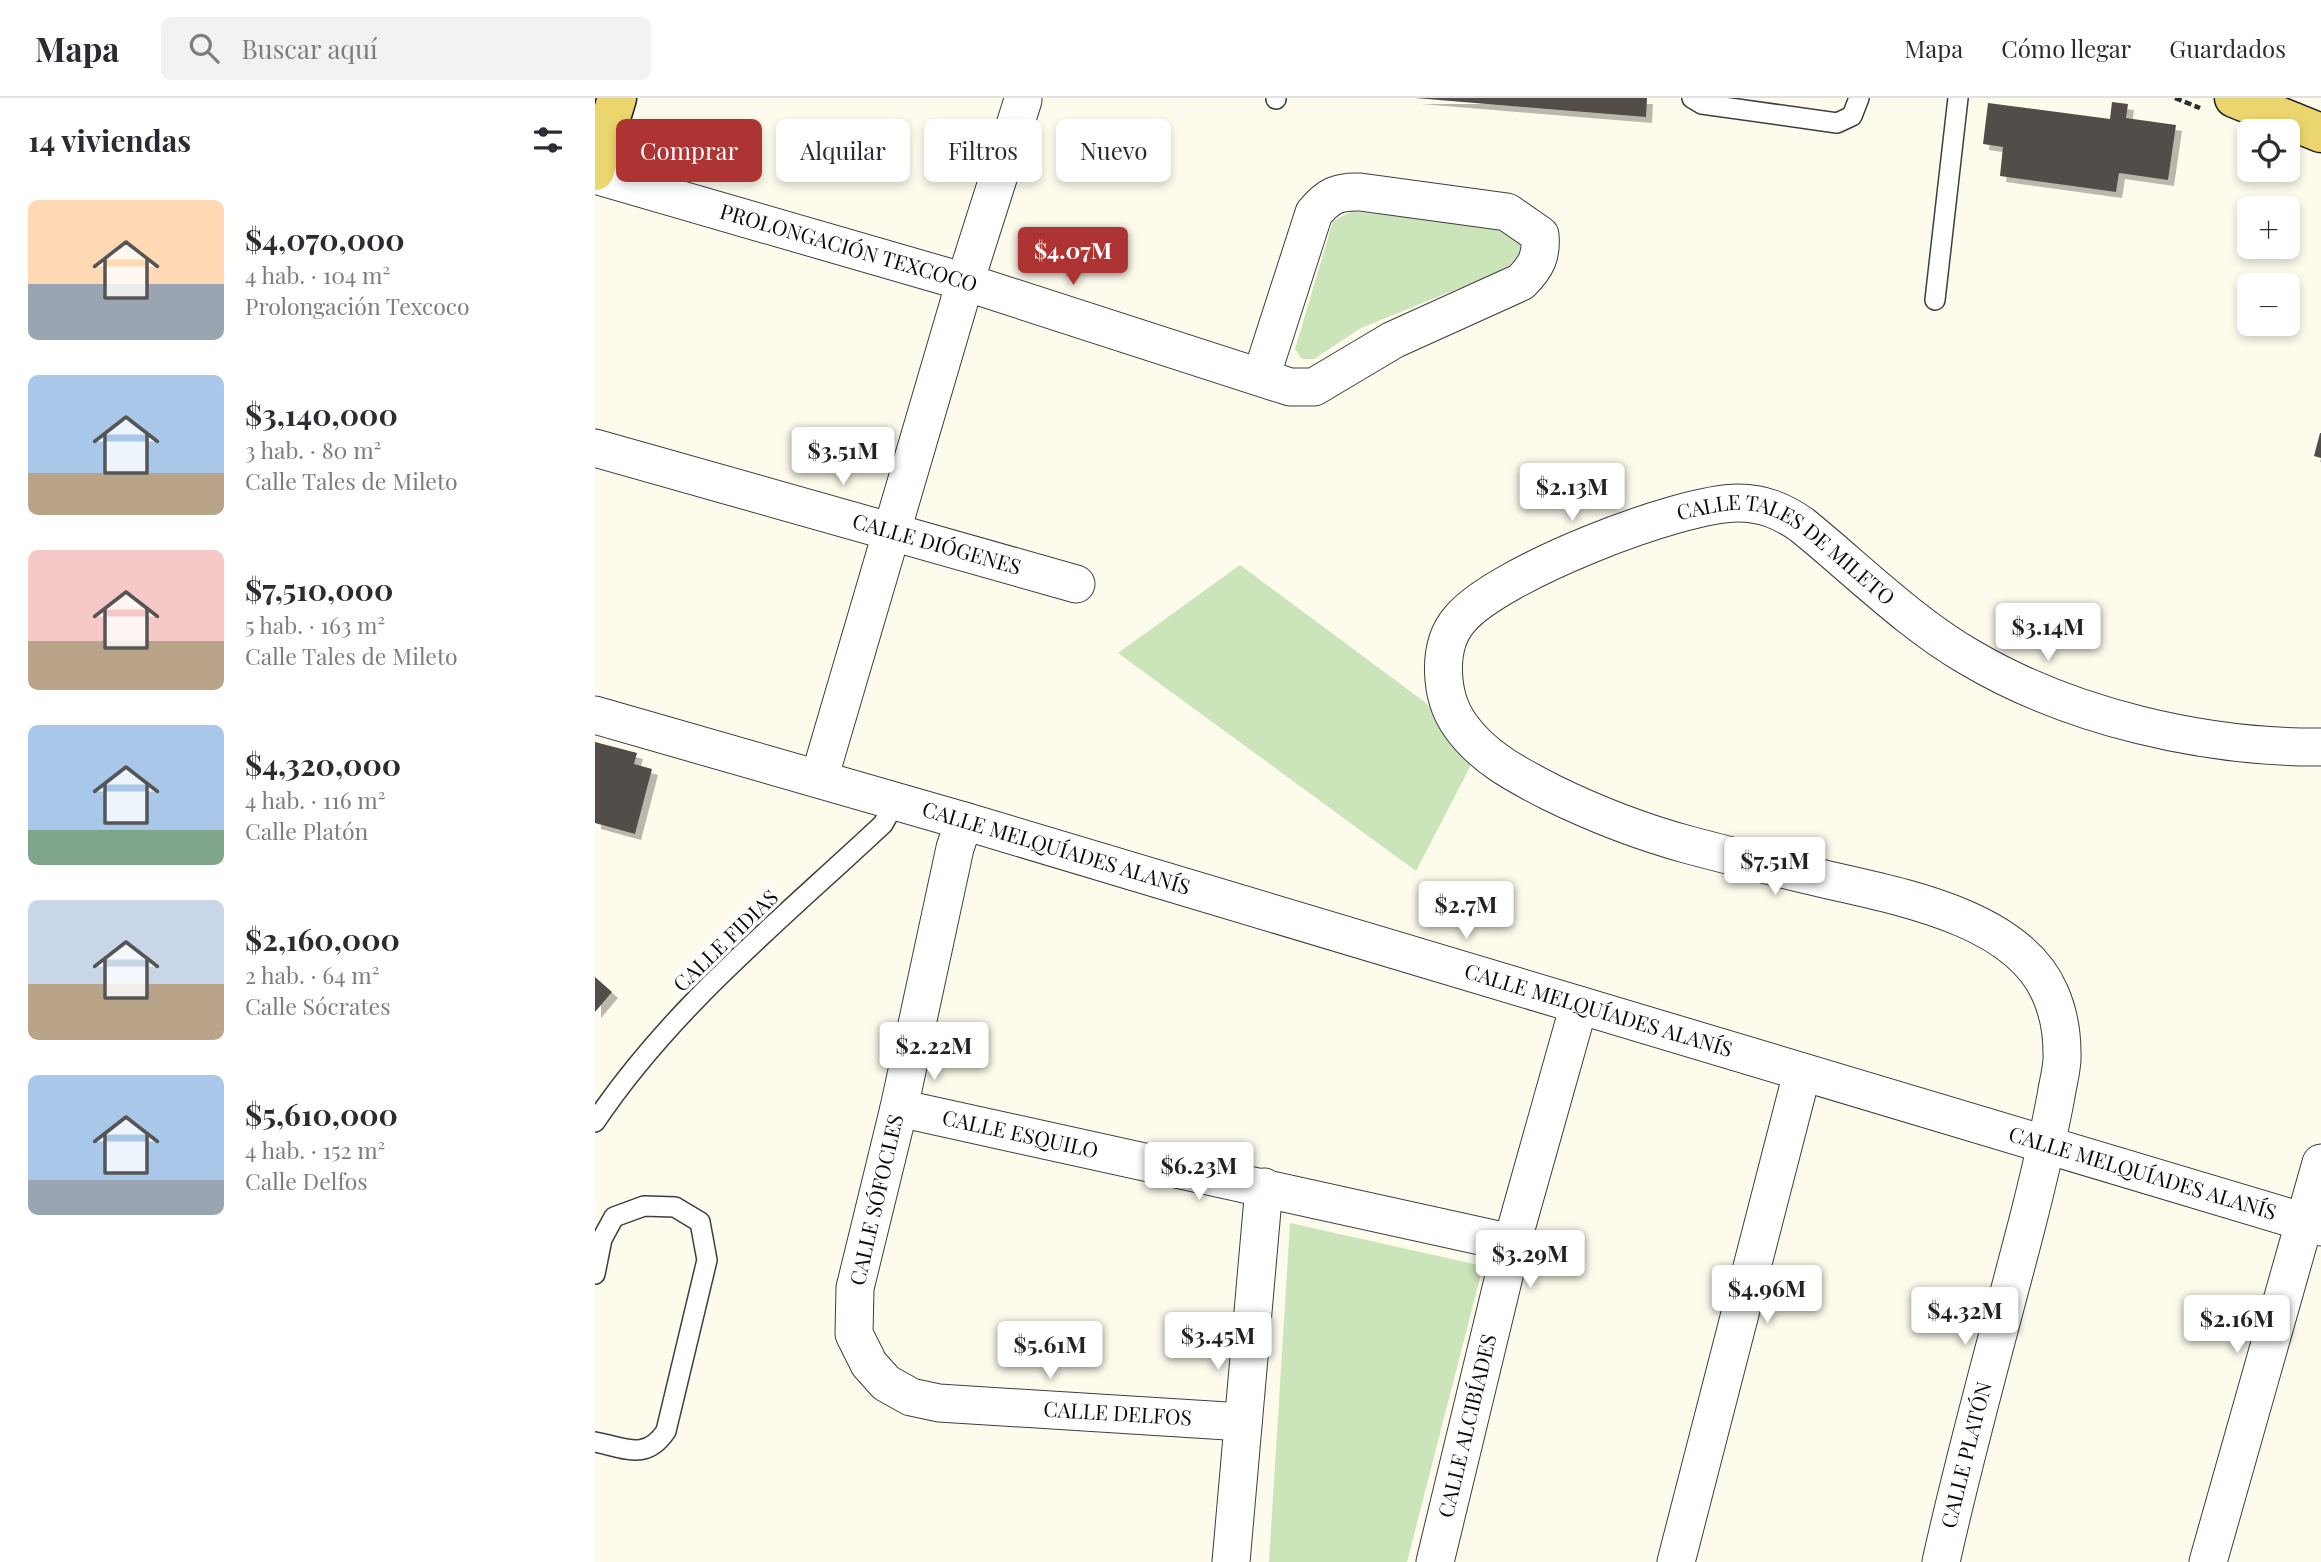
<!DOCTYPE html>
<html lang="es">
<head>
<meta charset="utf-8">
<style>
	body { margin:0; font-family:"Playfair Display",serif; background:#f2f2f3; color:#2b2b33; height:100vh; display:flex; flex-direction:column; font-size:26px; white-space:nowrap }
	* { box-sizing:border-box; margin:0 }
	p { font-size:23px; color:#7c7c81 }
	.icon { flex:none; width:38px; height:38px; fill:none; stroke:currentColor; stroke-width:2; stroke-linecap:round; stroke-linejoin:round }
	.map { position:relative; flex:1; overflow:hidden }
	.sheet { display:flex; flex-direction:column; background:#fff; width:595px }
	.sheet>* { flex:none }
	.banner { position:absolute; left:21px; top:21px; width:665px; height:63px; display:flex; gap:14px }
	.tools { position:absolute; left:1642px; top:21px; display:grid; gap:14px }
	.tools a { display:grid; place-items:center; width:63px; height:63px; border-radius:10px; background:#fff; box-shadow:0 4px 10px #0003; font-size:35px }
	.price { position:absolute; translate:-50% -60px; padding:0 16px; border-radius:7px; background:#fff; color:#222; font-size:23px; line-height:46px; filter:drop-shadow(0 2px 4px #0008) }
	.price::after { content:''; position:absolute; left:50%; top:42px; width:21px; height:16px; margin-left:-10px; background:inherit; clip-path:polygon(0 0,100% 0,50% 100%) }
	.price.current { background:#ad3432; color:#fff }
	ul { padding:0; list-style:none }
	li { display:flex; align-items:center; gap:21px; height:175px; padding:0 28px }
	li span { display:grid; place-items:center; flex:none; width:196px; height:140px; border-radius:10px; color:#555 }
	li>.icon { margin-inline-start:auto }
	span .icon { width:84px; height:84px; fill:#fffc; stroke-width:1 }
	li b { font-size:30px }
	h2 { display:flex; justify-content:space-between; align-items:center; height:84px; padding:0 28px; font-size:30px }
	.chip { padding:0 24px; border-radius:10px; background:#fff; box-shadow:0 4px 10px #0003; font-size:24px; line-height:63px }
	.chip.current { background:#ad3432; color:#fff }
	header { display:flex; align-items:center; gap:42px; box-sizing:border-box; height:98px; padding:0 35px; background:#fff; border-bottom:2px solid #e1e1e2 }
	header strong { font-size:33px }
	nav { display:flex; gap:38px; margin-inline-start:auto; font-size:24px }
	.search { width:490px; height:63px; background:#f2f2f3; display:flex; align-items:center; gap:18px; box-sizing:border-box; padding:0 24px; border-radius:10px; color:#7c7c81; font-size:26px }
	main { display:flex; flex:1; min-height:0 }
	.map>svg:first-child { display:block }
</style>
</head>
<body>
<header>
<strong>Mapa</strong>
<div class="search"><svg class="icon" aria-label="search" viewBox="0 0 24 24"><circle cx="10" cy="10" r="6"/><path d="M15 15l6 6"/></svg>Buscar aquí</div>
<nav><a>Mapa</a><a>Cómo llegar</a><a>Guardados</a></nav>
</header>
<main>
<section class="sheet">
<h2>14 viviendas<svg class="icon" aria-label="filters" viewBox="0 0 24 24"><path d="M4 7h16M4 17h16"/><circle cx="9" cy="7" r="2"/><circle cx="15" cy="17" r="2"/></svg></h2>
<ul>
<li><span style="background:linear-gradient(#ffd9b3 60%,#9aa5b1 0)"><svg class="icon" aria-label="home" viewBox="0 0 24 24"><path d="M3 11l9-7 9 7M6 9v11h12V9"/></svg></span><div><b>$4,070,000</b><p>4 hab. · 104 m²</p><p>Prolongación Texcoco</p></div></li>
<li><span style="background:linear-gradient(#a9c7e8 70%,#b9a48a 0)"><svg class="icon" aria-label="home" viewBox="0 0 24 24"><path d="M3 11l9-7 9 7M6 9v11h12V9"/></svg></span><div><b>$3,140,000</b><p>3 hab. · 80 m²</p><p>Calle Tales de Mileto</p></div></li>
<li><span style="background:linear-gradient(#f6c9c9 65%,#b9a48a 0)"><svg class="icon" aria-label="home" viewBox="0 0 24 24"><path d="M3 11l9-7 9 7M6 9v11h12V9"/></svg></span><div><b>$7,510,000</b><p>5 hab. · 163 m²</p><p>Calle Tales de Mileto</p></div></li>
<li><span style="background:linear-gradient(#a9c7e8 75%,#7fa58c 0)"><svg class="icon" aria-label="home" viewBox="0 0 24 24"><path d="M3 11l9-7 9 7M6 9v11h12V9"/></svg></span><div><b>$4,320,000</b><p>4 hab. · 116 m²</p><p>Calle Platón</p></div></li>
<li><span style="background:linear-gradient(#c9d6e8 60%,#b9a48a 0)"><svg class="icon" aria-label="home" viewBox="0 0 24 24"><path d="M3 11l9-7 9 7M6 9v11h12V9"/></svg></span><div><b>$2,160,000</b><p>2 hab. · 64 m²</p><p>Calle Sócrates</p></div></li>
<li><span style="background:linear-gradient(#a9c7e8 75%,#9aa5b1 0)"><svg class="icon" aria-label="home" viewBox="0 0 24 24"><path d="M3 11l9-7 9 7M6 9v11h12V9"/></svg></span><div><b>$5,610,000</b><p>4 hab. · 152 m²</p><p>Calle Delfos</p></div></li>
</ul>
</section>
<div class="map">
<svg width="1726" height="1464" viewBox="0 0 1726 1464">
	<defs>
		<filter id="shadow"><feDropShadow dx="6" dy="6" stdDeviation="0" flood-color="#0004"/></filter>
	</defs>
	<rect width="100%" height="100%" fill="#fdfbec"/>
	<g fill="#cce4b9">
		<path d="M757,113L920,132L927,144L924,158L909,172L766,230L719,261H707L700,251L738,123Z"/>
		<path d="M645,467L831,605L876,667L821,773L523,555Z"/>
		<path d="M695,1125L888,1168L812,1464H674Z"/>
	</g>
	<g fill="#534d49" filter="url(#shadow)">
		<path d="M820,0H1052L1051,19Z"/>
		<path d="M1517,4L1533,6L1531,20L1581,27L1573,82L1524,75L1521,94L1405,78L1408,49L1388,46L1393,5L1515,21Z"/>
		<path d="M1725,335H1726V360L1719,358Z"/>
		<path d="M0,644L42,655L39,666L57,671L40,736L0,725Z"/>
		<path d="M0,879L17,894L0,914Z"/>
	</g>
	<g fill="none" stroke-linecap="round" stroke-linejoin="round">
		<defs>
			<g id="lane">
				<path d="M1097,0L1107,6L1242,25L1257,18L1264,0"/>
				<path d="M681,1V0"/>
				<path d="M1340,202L1363,0"/>
				<path d="M0,1024C77,909 188,820 288,726L301,703"/>
				<path d="M0,1176L7,1141L19,1119L49,1108L80,1109L105,1124L112,1162L71,1333C51,1363 31,1350 0,1344"/>
			</g>
			<g id="street">
				<path id="s1" d="M0,77L370,184L695,289H719L798,242L926,184C941,169 947,158 945,137L912,114L765,94C743,93 733,98 719,115L666,279"/>
				<path id="s2" d="M0,350L481,486"/>
				<path id="s3" d="M0,617L369,723L1726,1129"/>
				<path d="M224,681L370,184L428,2"/>
				<path id="s4" d="M369,723L360,750L304,1010L260,1190L259,1236L274,1266L291,1285L316,1299L344,1305L648,1324"/>
				<path id="s5" d="M304,1010L917,1145"/>
				<path d="M636,1464L669,1089"/>
				<path id="s6" d="M840,1464L917,1145L984,907"/>
				<path d="M1081,1464L1207,975"/>
				<path id="s7" d="M1346,1464C1371,1351 1403,1238 1432,1126C1443,1083 1453,1041 1461,998C1463,984 1468,969 1467,955C1467,936 1463,913 1455,895C1421,816 1295,797 1221,779C1178,769 1136,758 1094,747C1046,734 1000,716 955,694C922,677 887,659 865,627C845,599 841,548 865,521C902,476 1084,405 1143,405C1168,405 1187,413 1207,427C1260,470 1315,525 1374,559C1475,619 1610,650 1726,649"/>
				<path d="M1613,1464L1726,1065"/>
			</g>
			<g id="primary">
				<path d="M1639,0L1726,35"/>
				<path d="M0,73L22,0"/>
			</g>
		</defs>
		<use href="#lane" stroke="#3e3e3e" stroke-width="22"/>
		<use href="#street" stroke="#3e3e3e" stroke-width="39"/>
		<use href="#primary" stroke="#1c1c1c" stroke-width="41"/>
		<path stroke="#2d2d2d" stroke-width="4.5" stroke-dasharray="7 3.5" stroke-linecap="butt" d="M1580,0L1605,10"/>
		<use href="#lane" stroke="#fff" stroke-width="19"/>
		<use href="#street" stroke="#fff" stroke-width="37"/>
		<use href="#primary" stroke="#ebd56e" stroke-width="38"/>
	</g>
	<g text-anchor="middle" stroke-width="7" stroke-linejoin="round" paint-order="stroke">
		<g font-size="21" fill="#0b0b0b" stroke="#fff">
			<text dy="7" stroke="none"><textPath href="#s1" startOffset="264">PROLONGACIÓN TEXCOCO</textPath></text>
			<text dy="7" stroke="none"><textPath href="#s2" startOffset="355">CALLE DIÓGENES</textPath></text>
			<text dy="7" stroke="none"><textPath href="#s7" startOffset="1729">CALLE TALES DE MILETO</textPath></text>
			<text dy="7" stroke="none"><textPath href="#s3" startOffset="480">CALLE MELQUÍADES ALANÍS</textPath></text>
			<text transform="translate(131 843) rotate(-44)" y="7">CALLE FIDIAS</text>
			<text dy="7" stroke="none"><textPath href="#s3" startOffset="1046">CALLE MELQUÍADES ALANÍS</textPath></text>
			<text dy="7" stroke="none"><textPath href="#s5" startOffset="124">CALLE ESQUILO</textPath></text>
			<text dy="7" stroke="none"><textPath href="#s3" startOffset="1614">CALLE MELQUÍADES ALANÍS</textPath></text>
			<text transform="translate(282 1102) rotate(-77)" y="7">CALLE SÓFOCLES</text>
			<text dy="7" stroke="none"><textPath href="#s4" startOffset="821">CALLE DELFOS</textPath></text>
			<text dy="7" stroke="none"><textPath href="#s6" startOffset="140">CALLE ALCIBÍADES</textPath></text>
			<text dy="7" stroke="none"><textPath href="#s7" startOffset="110">CALLE PLATÓN</textPath></text>
		</g>
	</g>
</svg>
<div class="tools">
<a><svg class="icon" aria-label="locate" viewBox="0 0 24 24"><circle cx="12" cy="12" r="6"/><path d="M12 2v4M12 18v4M2 12h4M18 12h4"/></svg></a>
<a>+</a>
<a>−</a>
</div>
<b class="price current" style="left:478px;top:189px">$4.07M</b>
<b class="price" style="left:248px;top:389px">$3.51M</b>
<b class="price" style="left:977px;top:425px">$2.13M</b>
<b class="price" style="left:1453px;top:565px">$3.14M</b>
<b class="price" style="left:1180px;top:799px">$7.51M</b>
<b class="price" style="left:871px;top:843px">$2.7M</b>
<b class="price" style="left:339px;top:984px">$2.22M</b>
<b class="price" style="left:604px;top:1104px">$6.23M</b>
<b class="price" style="left:935px;top:1192px">$3.29M</b>
<b class="price" style="left:1172px;top:1227px">$4.96M</b>
<b class="price" style="left:1370px;top:1249px">$4.32M</b>
<b class="price" style="left:1642px;top:1257px">$2.16M</b>
<b class="price" style="left:623px;top:1274px">$3.45M</b>
<b class="price" style="left:455px;top:1283px">$5.61M</b>
<div class="banner">
<a class="chip current">Comprar</a>
<a class="chip">Alquilar</a>
<a class="chip">Filtros</a>
<a class="chip">Nuevo</a>
</div>
</div>
</main>
</body>
</html>
